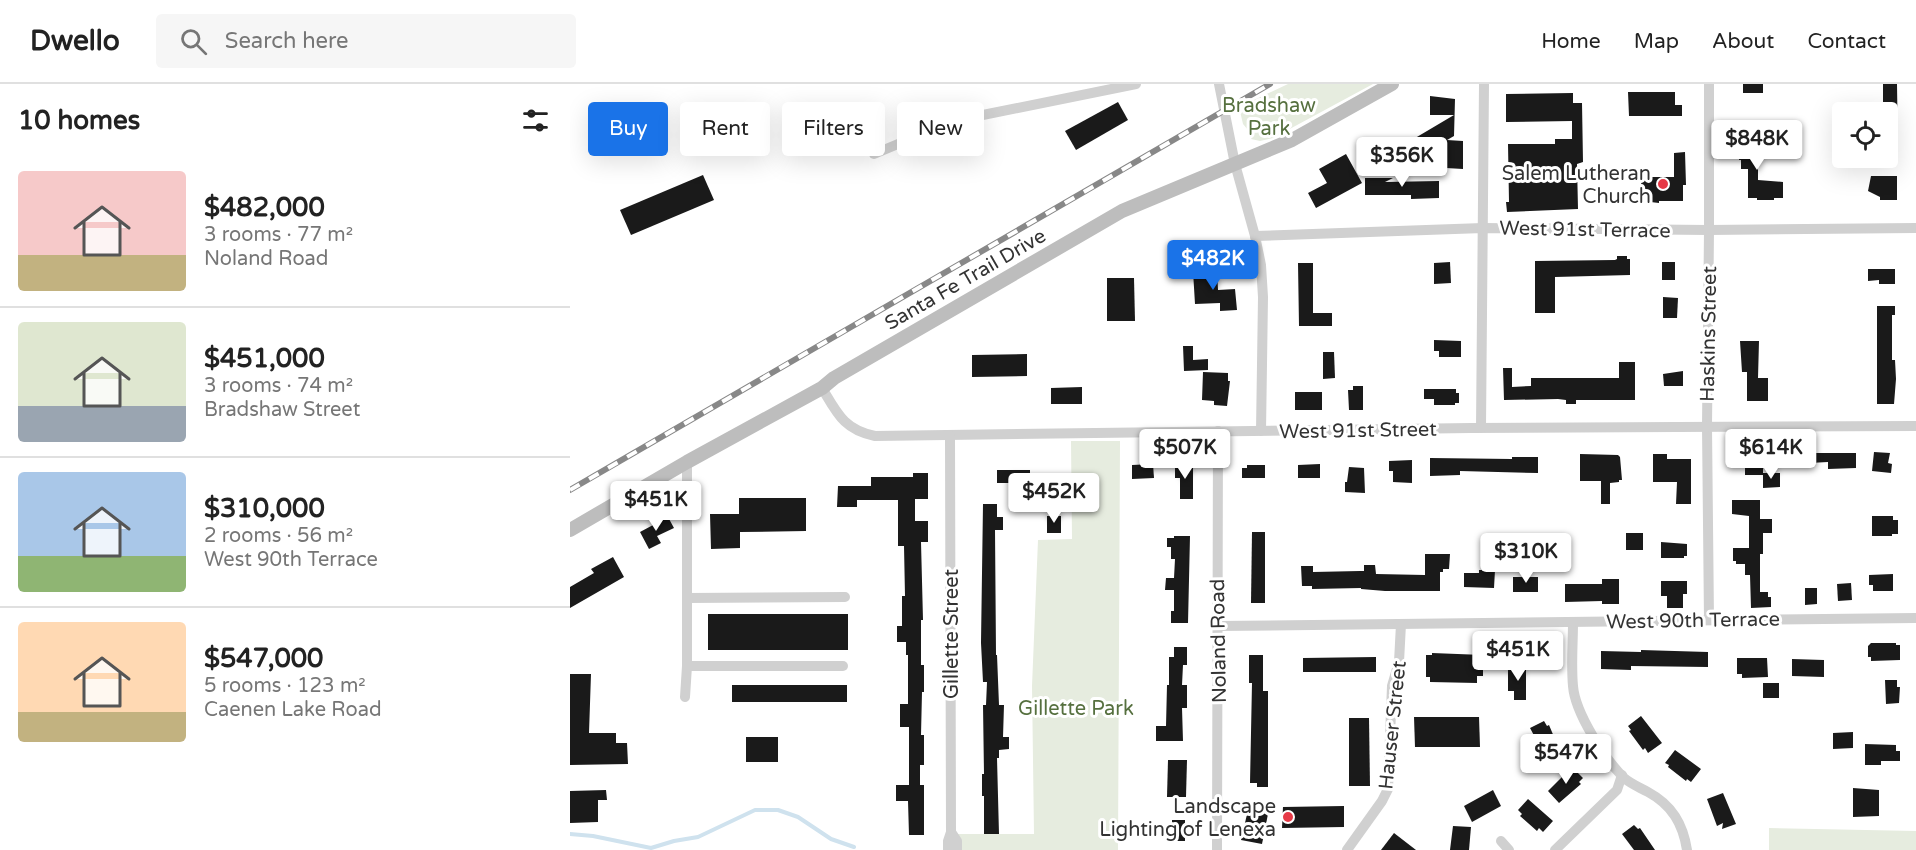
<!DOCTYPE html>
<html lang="en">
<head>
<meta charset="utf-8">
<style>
	body { margin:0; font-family:"Varela Round",sans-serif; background:#f6f6f6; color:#222; height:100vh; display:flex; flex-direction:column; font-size:22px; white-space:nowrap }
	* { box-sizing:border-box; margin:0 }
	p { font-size:20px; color:#767676 }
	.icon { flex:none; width:33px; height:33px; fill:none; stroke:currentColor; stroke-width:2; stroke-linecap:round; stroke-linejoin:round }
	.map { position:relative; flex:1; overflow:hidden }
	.side { display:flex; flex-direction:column; background:#fff; width:570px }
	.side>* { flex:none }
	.hud { position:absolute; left:18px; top:18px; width:570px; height:54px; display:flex; gap:12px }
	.buttons { position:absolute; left:1262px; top:18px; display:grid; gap:12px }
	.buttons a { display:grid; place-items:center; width:66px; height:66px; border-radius:6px; background:#fff; box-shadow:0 6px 24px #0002; font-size:30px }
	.price { position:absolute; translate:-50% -51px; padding:0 14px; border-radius:6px; background:#fff; color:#222; font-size:20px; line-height:39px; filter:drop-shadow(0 2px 3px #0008) }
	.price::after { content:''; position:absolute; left:50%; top:36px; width:18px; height:14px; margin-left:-9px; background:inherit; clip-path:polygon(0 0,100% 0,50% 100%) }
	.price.selected { background:#1a73e8; color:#fff }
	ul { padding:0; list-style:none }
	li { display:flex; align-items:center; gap:18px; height:150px; padding:0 18px }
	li+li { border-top:2px solid #e0e0e0 }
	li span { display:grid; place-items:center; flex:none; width:168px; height:120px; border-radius:6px; color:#555 }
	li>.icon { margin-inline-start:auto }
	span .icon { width:72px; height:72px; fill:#fffc; stroke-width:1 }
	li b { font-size:26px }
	h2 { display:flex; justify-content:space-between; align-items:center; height:72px; padding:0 18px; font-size:26px }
	.pill { padding:0 21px; border-radius:6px; background:#fff; box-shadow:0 6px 24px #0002; font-size:21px; line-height:54px }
	.pill.selected { background:#1a73e8; color:#fff }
	header { display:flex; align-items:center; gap:36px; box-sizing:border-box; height:84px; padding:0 30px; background:#fff; border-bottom:2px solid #e0e0e0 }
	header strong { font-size:28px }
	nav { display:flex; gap:33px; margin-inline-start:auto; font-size:21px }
	.search { width:420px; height:54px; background:#f6f6f6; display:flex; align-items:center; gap:15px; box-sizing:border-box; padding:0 21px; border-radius:6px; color:#767676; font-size:22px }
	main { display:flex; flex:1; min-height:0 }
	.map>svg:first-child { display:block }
</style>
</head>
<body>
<header>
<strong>Dwello</strong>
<div class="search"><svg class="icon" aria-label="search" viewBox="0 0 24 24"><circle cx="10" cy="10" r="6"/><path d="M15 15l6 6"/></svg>Search here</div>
<nav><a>Home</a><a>Map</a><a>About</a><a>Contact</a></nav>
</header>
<main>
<section class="side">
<h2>10 homes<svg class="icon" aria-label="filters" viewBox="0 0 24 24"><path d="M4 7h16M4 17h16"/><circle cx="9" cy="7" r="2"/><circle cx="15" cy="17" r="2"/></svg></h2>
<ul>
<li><span style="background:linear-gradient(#f6c9c9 70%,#c2b280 0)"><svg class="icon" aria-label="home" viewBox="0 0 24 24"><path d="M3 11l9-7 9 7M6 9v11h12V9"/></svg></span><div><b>$482,000</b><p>3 rooms · 77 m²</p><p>Noland Road</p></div></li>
<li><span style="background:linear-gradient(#dfe7d0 70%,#9aa5b1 0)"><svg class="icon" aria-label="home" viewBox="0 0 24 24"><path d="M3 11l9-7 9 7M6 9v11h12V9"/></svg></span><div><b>$451,000</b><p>3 rooms · 74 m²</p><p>Bradshaw Street</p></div></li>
<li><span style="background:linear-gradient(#a9c7e8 70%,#8fb573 0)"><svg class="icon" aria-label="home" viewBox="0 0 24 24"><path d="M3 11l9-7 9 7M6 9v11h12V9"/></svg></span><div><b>$310,000</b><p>2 rooms · 56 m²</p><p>West 90th Terrace</p></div></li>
<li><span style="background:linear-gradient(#ffd9b3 75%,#c2b280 0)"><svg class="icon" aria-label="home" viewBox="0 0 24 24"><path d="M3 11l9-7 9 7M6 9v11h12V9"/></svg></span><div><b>$547,000</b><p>5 rooms · 123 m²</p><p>Caenen Lake Road</p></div></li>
</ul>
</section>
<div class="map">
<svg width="1346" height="766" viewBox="0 0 1346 766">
	<rect width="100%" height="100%" fill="#fff"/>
	<g fill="#e6ecdf">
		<path d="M718,0H803L703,54L690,57L681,55L683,52L673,40L669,23Z"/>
		<path d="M501,357H550L548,766H389L388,750H464L462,602L468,456L502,455Z"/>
		<path d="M1199,744L1346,747V766H1199Z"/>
	</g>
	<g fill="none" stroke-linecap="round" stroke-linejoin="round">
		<path stroke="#cfe2ee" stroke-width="4" d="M0,750L23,752L81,764L104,757L128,753L185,726H208L228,733L261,755L284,763"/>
	</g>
	<g fill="#1a1a1a">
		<rect x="1173" y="0" width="20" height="9"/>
		<path d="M1313,0H1327L1328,68L1317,67V28H1313Z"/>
		<path d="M1058,8H1105V21H1112V32H1059Z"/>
		<path d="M1003,9V19H1012L1013,78L1007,80L1008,125L937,128L936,118H939L938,60H985V55H1002V37L936,38V10Z"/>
		<path d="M860,12L885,15L884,52L877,56L893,57V85L876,84V57L852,71L854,75L841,83L830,63L884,31H860Z"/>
		<path d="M548,18L558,36L506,66L495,47Z"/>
		<path d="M1171,50H1188V59H1190V76H1188V96L1213,98V114H1204V116H1187V114H1178V85H1171V76H1169Z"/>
		<path d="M1115,68L1116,101H1113V117H1089V119L1072,117L1071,95H1079V93H1104V69Z"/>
		<path d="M776,70L792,99L746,124L738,109L757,99L749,85Z"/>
		<path d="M133,91L144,116L61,151L50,126Z"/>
		<path d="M1301,92H1327V116H1310V113L1298,107Z"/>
		<path d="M795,94H823L815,98L869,97V114L841,115V111H795Z"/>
		<path d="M1047,172H1057V175H1060V191L985,193V229H965V177L1045,176L1047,175Z"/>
		<path d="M880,178L881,199L864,200V179Z"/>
		<rect x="1092" y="178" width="13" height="18"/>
		<path d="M728,179H743V229H762V242H729Z"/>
		<path d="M1298,185H1325V200H1309V196L1298,197Z"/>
		<path d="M647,186L648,206L665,205L667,226L650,227V219L625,220L623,187Z"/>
		<path d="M537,194H564L565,237H537Z"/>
		<path d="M1093,213L1108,214L1107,234H1093Z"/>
		<path d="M1307,222H1325V231H1322V276H1325L1326,295L1324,320H1307Z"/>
		<path d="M864,256L891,257V273H869V267H864Z"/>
		<path d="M1170,257H1189L1188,294H1198V317H1177V288H1172Z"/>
		<path d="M613,262H623V276L638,275V286L614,287Z"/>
		<path d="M753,268H764L765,294L753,295Z"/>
		<path d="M457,270V292L402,293V271Z"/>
		<path d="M1049,278H1065V316H1006V320H996V316L988,315L934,316L933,284H942V303L961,302V294H1049Z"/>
		<path d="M1113,287V302H1094L1093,290Z"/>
		<path d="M633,288L658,289V297H660L657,322L644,321V317L632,316Z"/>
		<path d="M783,302H793V326H779L778,306H783Z"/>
		<path d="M512,303V320H481V304Z"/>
		<path d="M854,305H886V309H889V319H885V321H864V315H854Z"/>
		<rect x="725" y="308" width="27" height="18"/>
		<path d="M1304,368L1320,369L1318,379L1322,380L1321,389L1302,387Z"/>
		<rect x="1175" y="369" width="18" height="22"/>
		<path d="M1239,369H1286V384L1258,385V378L1239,379Z"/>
		<path d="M1010,370L1048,371L1050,373L1052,396H1049V398L1040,399V420H1031V397H1010Z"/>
		<path d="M1083,370H1097V375H1121V420H1106L1107,398H1083Z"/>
		<path d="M942,373H968V389L890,387V391L860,392V374L942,375Z"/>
		<path d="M842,376V399L823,398V387H819V377Z"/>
		<path d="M583,380L584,394L562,395V381Z"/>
		<path d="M605,380L623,381V415H610V394H605Z"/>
		<path d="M750,380V394H728V381Z"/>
		<path d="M677,381H695V394H672V384H677Z"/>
		<path d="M779,383L794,384L795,409L775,408V398H777Z"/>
		<rect x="427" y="386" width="33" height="13"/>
		<path d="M343,389H358V415H345V437H358V458H351L353,536H351V581H354V608H352L351,651H354V681H350V701H354V751H339L338,717H326V701H339V643H330V620H338V571H336V558H327V542H332V512H335L334,462H328V416H287V423H267L268,402H301V393H343Z"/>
		<path d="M1193,389H1210V403L1193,404Z"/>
		<path d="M169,414H236V447L170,448V464L141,465L140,430H169Z"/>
		<path d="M1162,416H1190V435H1202V449H1193V470H1190V508H1198V513H1201V523L1181,524L1180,491H1175V480H1166V477H1163V464H1179V432L1162,430Z"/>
		<path d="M413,420H427V433H433V446H425L426,571H427L429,621H434L433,653H439V665L429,666V674H427L429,750H414V712H412V690H414L413,621H416L417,598H413L411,559Z"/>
		<rect x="477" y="432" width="14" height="17"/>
		<path d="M1302,432H1323V436H1328V450H1322V452H1302Z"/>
		<path d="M98,433L104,444L87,452L91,459L79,465L70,448Z"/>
		<path d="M682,448H695V519H681Z"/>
		<rect x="1056" y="449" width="17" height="17"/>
		<path d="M604,452H620L618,539H601V527H604V506H595L596,494H604L605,475H601V463H597V454H604Z"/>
		<path d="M1091,458L1117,460V472H1114V474H1091Z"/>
		<path d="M855,470H880L879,485H873V488H870V507H815L791,505V504L742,505V502H732L731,482H743V488L790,487H794V481H805L806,490L855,491Z"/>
		<path d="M43,473L54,493L0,524V503L24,489L21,485Z"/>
		<path d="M909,486H925L924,504L894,503V489H909Z"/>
		<path d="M1323,490V507H1303V501H1299V491Z"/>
		<rect x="943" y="493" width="25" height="15"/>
		<path d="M1032,495H1049V520H1032V517L995,518V500H1032Z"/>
		<path d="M1091,497H1117V510H1113V524H1097V512H1091Z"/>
		<path d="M1281,499L1282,516L1268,517L1267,500Z"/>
		<path d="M1235,504H1247V520L1235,521Z"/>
		<rect x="138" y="530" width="140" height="36"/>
		<path d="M1301,559H1326V561H1330V576L1301,577V573H1298V562Z"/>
		<path d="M604,563H617V581H613L612,601H617V624H612L613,657H586V642H596L597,601H599V573H604Z"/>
		<path d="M1071,566L1138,568V583L1061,582V586L1031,585V567L1071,568Z"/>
		<path d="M862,569L913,571V592H907V599L860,598V593H856V571H862Z"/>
		<path d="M679,571H693V607H698V703H687V699H680L682,599H679Z"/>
		<path d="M806,573V588H733V574Z"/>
		<path d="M1167,574H1197L1198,593L1172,594V590H1167Z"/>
		<path d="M1222,575L1254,576V593L1222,592Z"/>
		<path d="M938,582L956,583V616H944V607H938Z"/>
		<path d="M0,590H21L19,649H46V659H57L58,680L0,681Z"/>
		<path d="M1315,596H1327V603H1330L1329,619L1316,620Z"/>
		<rect x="1193" y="599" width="16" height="15"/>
		<rect x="162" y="601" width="115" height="17"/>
		<path d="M1071,632L1092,659L1078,669L1075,664L1073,666L1059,647L1061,646L1058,642Z"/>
		<path d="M844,633H909L910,663H845Z"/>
		<path d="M779,634H799L800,702H779Z"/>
		<path d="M974,637L977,642L979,641L990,667L976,674L960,644Z"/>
		<path d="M1283,648V664L1263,665V649Z"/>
		<rect x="176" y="653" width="32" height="25"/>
		<path d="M1295,660L1326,661V667H1330V677H1311V681H1295Z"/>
		<path d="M1105,666L1131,685L1121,698L1117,695L1116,697L1098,683L1099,681L1095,679Z"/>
		<path d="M598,676H617L616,713H597Z"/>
		<path d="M1002,683L1013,694L1009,698L1011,700L989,719L978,707Z"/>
		<path d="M1283,704L1309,706V732L1283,733Z"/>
		<path d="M36,706L37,716H28V738L0,739V707Z"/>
		<path d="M923,706L931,722L902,738L894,722Z"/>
		<path d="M1153,709L1166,740L1152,745L1153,739L1147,742L1137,715Z"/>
		<path d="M958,715L983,737L973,748L969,744L967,747L950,732L952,730L948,726Z"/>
		<path d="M774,722V743L712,744L713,723Z"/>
		<path d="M678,726L698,730L692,760L671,756Z"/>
		<rect x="602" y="736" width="13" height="21"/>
		<path d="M1064,741L1068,745L1070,744L1085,766H1064L1052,750Z"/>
		<path d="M883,742L901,743L899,766H880Z"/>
		<path d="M824,749L846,766H811Z"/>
	</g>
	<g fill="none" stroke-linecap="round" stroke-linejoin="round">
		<g stroke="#d0d0d0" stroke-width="10">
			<path d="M649,0L665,80L685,152L691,181L693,213L691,347"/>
			<path d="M1139,0V146L1137,343L1139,536"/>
			<path d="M304,70L364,45L393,35L566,0"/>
			<path d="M685,152L913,144L1139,146L1346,144"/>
			<path d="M252,304C267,329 274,346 305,352L901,344L1346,342"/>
			<path d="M911,344L914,0"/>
			<path d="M117,514L275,513"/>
			<path d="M1003,538C1003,559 1001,581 1003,602C1005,629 1035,675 1054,694C1061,700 1069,703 1078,708C1102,721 1113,740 1117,766"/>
			<path d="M648,542L1346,534"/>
			<path d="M117,582H273"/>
			<path d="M115,613L117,582V378"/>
			<path d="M381,748L387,757V766"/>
			<path d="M931,757L939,766"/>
			<path d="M378,766V757L381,748L380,352"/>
			<path d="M647,766L648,347"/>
			<path d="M777,766L812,717L818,705L822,602L829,578L831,540"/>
			<path d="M985,766L1047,706L1052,691"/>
		</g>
		<path stroke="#bdbdbd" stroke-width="14" d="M0,446L117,378L252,304L264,294L552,127L722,56L822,0"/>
		<defs>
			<path id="rail" d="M0,406L700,0"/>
		</defs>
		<use href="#rail" stroke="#888" stroke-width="6"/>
		<use href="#rail" stroke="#fff" stroke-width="4" stroke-dasharray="11" stroke-linecap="butt"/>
	</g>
	<g fill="#e63946" stroke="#fff" stroke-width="2">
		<circle cx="1093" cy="100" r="6"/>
		<circle cx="718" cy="733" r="6"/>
	</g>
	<g text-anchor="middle" stroke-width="6" stroke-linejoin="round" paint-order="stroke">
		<g font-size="20" fill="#56703f" stroke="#fff">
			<text x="699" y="28">Bradshaw<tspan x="699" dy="23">Park</tspan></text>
			<text x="506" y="631">Gillette Park</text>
		</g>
		<g font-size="20" fill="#333" stroke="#fff" text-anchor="end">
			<text x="1081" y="96">Salem Lutheran<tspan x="1081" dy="23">Church</tspan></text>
			<text x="706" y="729">Landscape<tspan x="706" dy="23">Lighting of Lenexa</tspan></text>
		</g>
		<g font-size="20" fill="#333" stroke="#fff">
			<text transform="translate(1015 145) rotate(1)" y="7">West 91st Terrace</text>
			<text transform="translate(395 195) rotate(-30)" y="7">Santa Fe Trail Drive</text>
			<text transform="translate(1138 250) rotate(-89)" y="7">Haskins Street</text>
			<text transform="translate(788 346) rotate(-1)" y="7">West 91st Street</text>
			<text transform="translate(1123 536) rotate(-1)" y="7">West 90th Terrace</text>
			<text transform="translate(381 550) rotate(-90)" y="7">Gillette Street</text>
			<text transform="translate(648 557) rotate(-91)" y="7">Noland Road</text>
			<text transform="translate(822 641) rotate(-84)" y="7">Hauser Street</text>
		</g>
	</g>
</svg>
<div class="buttons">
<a><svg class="icon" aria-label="locate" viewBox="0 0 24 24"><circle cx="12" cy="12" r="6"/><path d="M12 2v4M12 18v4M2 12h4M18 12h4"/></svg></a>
</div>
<b class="price" style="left:1187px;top:87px">$848K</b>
<b class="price" style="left:832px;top:104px">$356K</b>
<b class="price selected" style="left:643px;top:207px">$482K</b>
<b class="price" style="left:615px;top:396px">$507K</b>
<b class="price" style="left:1201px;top:396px">$614K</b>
<b class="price" style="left:484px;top:440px">$452K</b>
<b class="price" style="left:86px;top:448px">$451K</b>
<b class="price" style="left:956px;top:500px">$310K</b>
<b class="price" style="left:948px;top:598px">$451K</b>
<b class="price" style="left:996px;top:701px">$547K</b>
<div class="hud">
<a class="pill selected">Buy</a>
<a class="pill">Rent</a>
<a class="pill">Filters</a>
<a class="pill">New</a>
</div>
</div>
</main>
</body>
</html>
